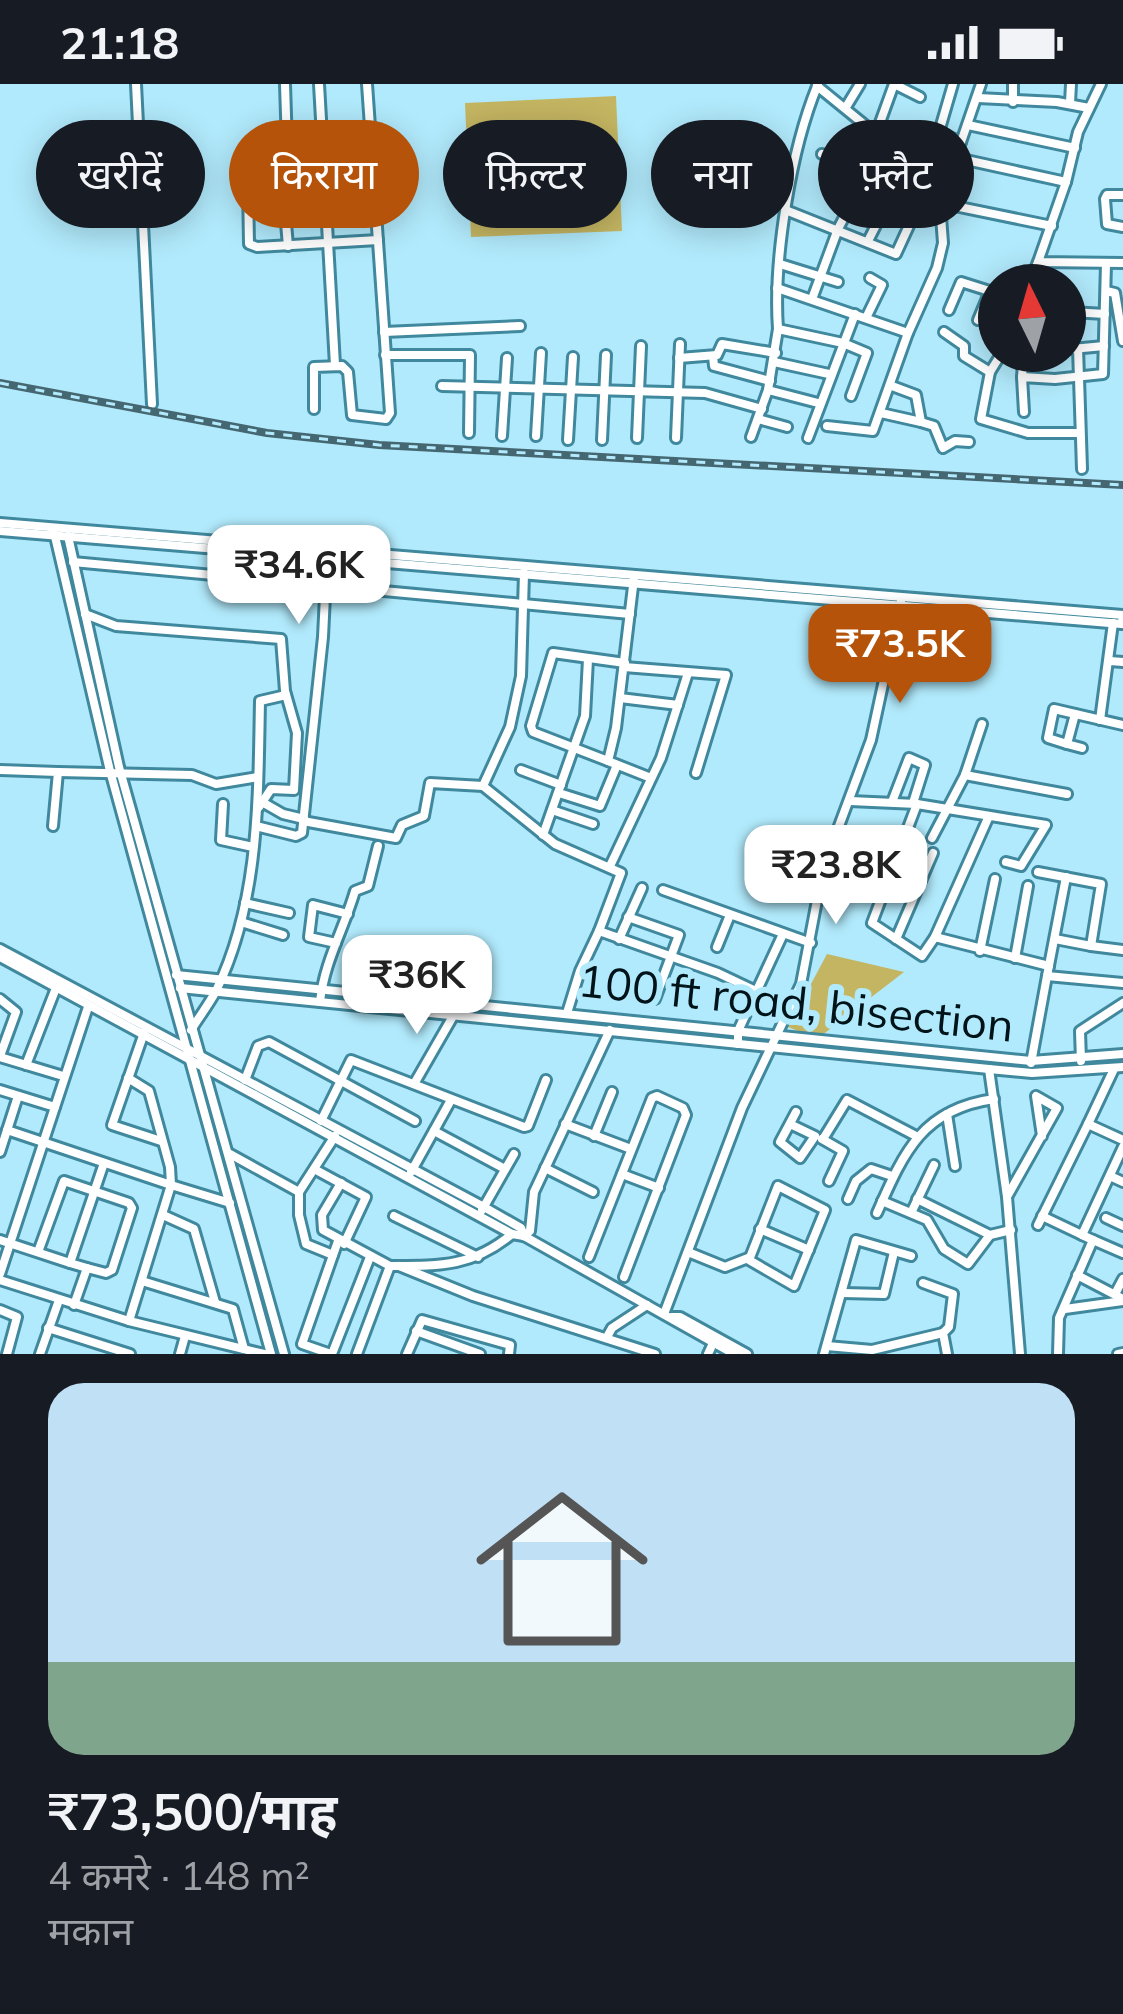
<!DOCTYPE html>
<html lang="hi">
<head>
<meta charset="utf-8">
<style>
	body { margin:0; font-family:Mulish,"Noto Sans Devanagari",sans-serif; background:#20242c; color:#f1f3f6; height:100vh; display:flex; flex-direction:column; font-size:45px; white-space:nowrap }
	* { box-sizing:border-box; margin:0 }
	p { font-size:39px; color:#9ea1a6 }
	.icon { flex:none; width:66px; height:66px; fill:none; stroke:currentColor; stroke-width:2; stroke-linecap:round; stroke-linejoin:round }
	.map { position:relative; height:1270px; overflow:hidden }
	.drawer { display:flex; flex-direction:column; background:#171b24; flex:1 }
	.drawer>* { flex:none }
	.hud { position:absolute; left:36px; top:36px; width:1053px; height:108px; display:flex; gap:24px }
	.needle { width:78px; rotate:355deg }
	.fabs { position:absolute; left:978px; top:180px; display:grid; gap:24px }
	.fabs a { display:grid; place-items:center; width:108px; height:108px; border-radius:50%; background:#171b24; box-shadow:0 6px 30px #0003; font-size:60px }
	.price { position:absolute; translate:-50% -102px; padding:0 27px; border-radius:24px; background:#fff; color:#222; font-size:39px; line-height:78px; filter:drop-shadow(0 3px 6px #0008) }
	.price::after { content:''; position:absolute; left:50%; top:72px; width:36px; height:27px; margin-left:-18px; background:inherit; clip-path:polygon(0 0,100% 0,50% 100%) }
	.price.selected { background:#b45309; color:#fff }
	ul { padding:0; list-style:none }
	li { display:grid; align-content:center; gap:24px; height:636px; padding:0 48px }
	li+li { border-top:3px solid #363941 }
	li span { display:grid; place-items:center; height:372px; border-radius:36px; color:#555 }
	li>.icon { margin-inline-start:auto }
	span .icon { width:216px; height:216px; fill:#fffc; stroke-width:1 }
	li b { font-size:51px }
	.tag { padding:0 42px; border-radius:54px; background:#171b24; box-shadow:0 6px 30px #0003; font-size:42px; line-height:108px }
	.tag.selected { background:#b45309; color:#fff }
	.status { display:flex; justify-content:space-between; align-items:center; height:84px; padding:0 60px; background:#171b24; direction:ltr }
	.status svg { height:33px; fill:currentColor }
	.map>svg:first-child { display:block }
</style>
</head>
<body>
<div class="status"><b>21:18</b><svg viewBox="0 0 49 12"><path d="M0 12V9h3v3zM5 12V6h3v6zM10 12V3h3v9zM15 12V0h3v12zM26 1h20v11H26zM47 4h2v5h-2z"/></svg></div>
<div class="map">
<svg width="1123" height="1270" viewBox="0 0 1123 1270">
	<rect width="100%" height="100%" fill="#b1eafc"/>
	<g fill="#c4b562">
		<path d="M616,12L622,147L471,153L465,19Z"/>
		<path d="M827,870L904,888L817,955L788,943Z"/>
	</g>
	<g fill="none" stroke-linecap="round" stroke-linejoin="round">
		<defs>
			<g id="minor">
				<path d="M136,0L152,320"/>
				<path d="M285,0L287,62L281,73L282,92L248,101L249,160L257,163L378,156"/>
				<path d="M319,0L335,281"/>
				<path d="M953,0L939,48L961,58"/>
				<path d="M1013,0V18"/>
				<path d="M1101,0L1078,48L1066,98L1038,178L1123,179"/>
				<path d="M817,2L876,50"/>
				<path d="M978,14L1057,18L1089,24"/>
				<path d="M1070,19L1071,0"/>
				<path d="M846,23L860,0"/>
				<path d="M968,41L1075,64"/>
				<path d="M322,58L371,54"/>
				<path d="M822,70L865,88"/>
				<path d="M957,74L1066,98"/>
				<path d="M872,79L940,119L981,0"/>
				<path d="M282,93L288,162"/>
				<path d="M915,105L927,83L949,92"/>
				<path d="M1123,111H1107L1105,115L1107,140L1123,143"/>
				<path d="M788,127L896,170L913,133"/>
				<path d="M868,157L899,96"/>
				<path d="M780,180L838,198"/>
				<path d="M1028,201L1038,178"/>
				<path d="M777,204L908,249"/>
				<path d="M1106,207L1115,209L1123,257"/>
				<path d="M812,215L838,145L872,79L877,47L894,0L920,13"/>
				<path d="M949,226L961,198L999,210"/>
				<path d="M866,234L882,201L870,194"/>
				<path d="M978,236L990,207"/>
				<path d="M778,245C773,175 791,65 818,0"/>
				<path d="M384,248L520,242"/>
				<path d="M944,248L964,262V272L990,288"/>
				<path d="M1078,264L1082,385"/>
				<path d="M1068,265L1071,228L1105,230"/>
				<path d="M1072,265L1104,262"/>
				<path d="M1003,267L990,288L981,335L1028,349H1080"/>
				<path d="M385,271H470L469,349"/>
				<path d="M713,272L714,282L770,297"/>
				<path d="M679,274L717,271L722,260L776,269"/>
				<path d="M774,278L829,290"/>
				<path d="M1022,293L1024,267"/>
				<path d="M442,302L705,309L762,325"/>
				<path d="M892,302L916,311L921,338L934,342L943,364L955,357L969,358"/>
				<path d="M768,306L818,319"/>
				<path d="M314,325V283L342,282L348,288L352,331L386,335L390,329L367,0"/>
				<path d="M1024,328L1022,293L1055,295L1103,290L1106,180"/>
				<path d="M881,329L921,338"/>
				<path d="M758,335L787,343"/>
				<path d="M827,342L873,347L908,249L937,184L943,159L940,119L1052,142"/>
				<path d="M502,352L507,274"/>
				<path d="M536,352L541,269"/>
				<path d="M751,353L768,306L778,245L843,259L867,269L851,312"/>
				<path d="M637,354L641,262"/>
				<path d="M676,354L680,260"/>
				<path d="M808,354L855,230"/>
				<path d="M568,356L573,273"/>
				<path d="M602,356L606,271"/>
				<path d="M0,439L1123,531L1122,540"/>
				<path d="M0,447L1122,540"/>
				<path d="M54,448L110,687L271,1270"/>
				<path d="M68,452L119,683L284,1270"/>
				<path d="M73,478L630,530"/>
				<path d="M524,489L521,592L510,643L483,702L555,760L621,789L599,847L718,889L756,907"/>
				<path d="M634,494L616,644L608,677L651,694"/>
				<path d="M85,530L116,542L281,555L285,607L297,649L294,706L271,705L259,723"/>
				<path d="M1110,577L1123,578"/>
				<path d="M624,583L726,591L696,689"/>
				<path d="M620,614L678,621"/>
				<path d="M1075,630L1067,660L1082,664"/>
				<path d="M1100,636L1113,539"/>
				<path d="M1067,660L1048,654L1054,625L1123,641"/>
				<path d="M608,677L533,648L531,642L553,569L625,579"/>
				<path d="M0,686L58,688L53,742"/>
				<path d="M521,686L561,701"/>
				<path d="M58,688L192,691L216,700L258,693"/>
				<path d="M965,691L1067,710"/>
				<path d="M559,709L600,722L617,681"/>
				<path d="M850,717L917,720L1046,741L1021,782L1006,778"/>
				<path d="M262,718L283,730L304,735"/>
				<path d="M892,718L909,674L925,681L913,719"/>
				<path d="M223,720L221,756L253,763"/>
				<path d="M917,720L872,839L922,872L935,853L989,732"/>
				<path d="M552,726L593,740"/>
				<path d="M303,737L396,754L402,741L424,732L430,699L483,702"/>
				<path d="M256,742L296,752L302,749L323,553L327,470"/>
				<path d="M543,751L585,632L588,575"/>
				<path d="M932,754L965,691L982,640"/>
				<path d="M610,782L661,674L688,589"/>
				<path d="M1038,788L1101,800L1091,862L1055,855"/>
				<path d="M1066,793L1047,892L1123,899"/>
				<path d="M663,806L811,859"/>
				<path d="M245,819L289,829"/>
				<path d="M628,833L679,851L655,915"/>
				<path d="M241,838L283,851"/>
				<path d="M935,853L1049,882"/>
				<path d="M619,855L642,804"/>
				<path d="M896,855L933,769"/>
				<path d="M336,859L309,853L313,821L348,830"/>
				<path d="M1091,862L1123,866"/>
				<path d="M717,863L730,831"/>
				<path d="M0,865L484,1123L521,1144L524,1152"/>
				<path d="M980,867L995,795"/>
				<path d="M0,873L512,1150L524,1152L734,1270"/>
				<path d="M1015,874L1028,802"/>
				<path d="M176,891L1031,977L1123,970"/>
				<path d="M180,904L989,985L1032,989L1123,983"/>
				<path d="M0,915L16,928L0,972"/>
				<path d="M320,918C324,878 344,845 355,807L368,802L378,762"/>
				<path d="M567,929L580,887L599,847"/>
				<path d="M145,946L112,1041L161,1057"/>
				<path d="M191,946C199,933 209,920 216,907C260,817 258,714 260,617L286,611"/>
				<path d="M738,960V947L783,850"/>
				<path d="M0,973L63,992"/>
				<path d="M1081,977L1080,947L1123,919"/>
				<path d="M1031,979L1047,892"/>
				<path d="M26,981L56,904"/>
				<path d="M989,985L1007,1113L1020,1270"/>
				<path d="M1114,985L1088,1040L1123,1056"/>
				<path d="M245,996L258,962L269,958L415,1037"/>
				<path d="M414,1000L452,934L456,919"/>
				<path d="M0,1006L55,1023"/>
				<path d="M947,1030L955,1082"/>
				<path d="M321,1037L351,976L524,1043L528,1042L546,996"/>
				<path d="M565,1040L631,1065"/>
				<path d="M790,1040L815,1052L800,1074L780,1058L796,1028"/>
				<path d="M7,1046L171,1101L170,1083L149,1007L128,994"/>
				<path d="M434,1047L505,1085"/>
				<path d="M594,1052L612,1008"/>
				<path d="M822,1055L843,1067L829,1097"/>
				<path d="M823,1055L847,1016L916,1052"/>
				<path d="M0,1068L18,1012"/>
				<path d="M230,1070L299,1108L335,1052"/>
				<path d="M545,1084L593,1108"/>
				<path d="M316,1086L366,1113L344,1160"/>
				<path d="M411,1088L451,1016"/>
				<path d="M622,1090L659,1104"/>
				<path d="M1110,1092L1123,1098"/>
				<path d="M341,1099L322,1131L323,1146L390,1182"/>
				<path d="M778,1102L825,1126L794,1202L749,1176Z"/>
				<path d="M299,1108V1131L306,1160L333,1171"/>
				<path d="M1008,1111L1057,1024L1036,1012L1042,1052"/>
				<path d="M848,1115L856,1097L871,1085L892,1092"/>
				<path d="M917,1115L990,1151"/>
				<path d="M882,1117L927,1136L944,1165L968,1180L990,1151L1011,1146"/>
				<path d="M482,1126L514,1070"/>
				<path d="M877,1129C904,1068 922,1025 994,1015"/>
				<path d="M911,1129L934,1081"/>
				<path d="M163,1131L194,1145L215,1218"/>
				<path d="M394,1132L478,1173"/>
				<path d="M1042,1132L1082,1151"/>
				<path d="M1106,1134L1123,1142"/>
				<path d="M1038,1141L1088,1040"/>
				<path d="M760,1145L809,1166"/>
				<path d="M524,1152L530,1147L534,1108L610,946"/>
				<path d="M0,1156L70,1179"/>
				<path d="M1093,1156L1123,1169"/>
				<path d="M38,1168L64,1097L129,1119L132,1124L112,1186L106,1189L87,1184"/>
				<path d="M688,1168L725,1183L748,1174"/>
				<path d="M589,1173L652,1014L657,1012L683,1024L686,1031L624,1193"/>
				<path d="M399,1182L473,1212L655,1270"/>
				<path d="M0,1190L88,923"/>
				<path d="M1077,1191L1123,1215"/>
				<path d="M0,1196L129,1237L264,1270"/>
				<path d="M142,1197L233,1225L244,1265"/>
				<path d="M923,1199L953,1210L949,1243L943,1249L947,1270"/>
				<path d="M843,1209L884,1210L894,1168"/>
				<path d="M1115,1210L1123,1195"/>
				<path d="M74,1221L87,1184L70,1179L104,1079"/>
				<path d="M1065,1225L1123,1217"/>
				<path d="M0,1226L17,1233L7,1270"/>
				<path d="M664,1230L742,1024L801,900L823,785L871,656L901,517"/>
				<path d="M672,1233H680L747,1270"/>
				<path d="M129,1237L171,1101L230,1119"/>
				<path d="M48,1244L130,1270"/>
				<path d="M416,1247L480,1270"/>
				<path d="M607,1253L612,1244L647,1221"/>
				<path d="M827,1262L872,1266L943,1249"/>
				<path d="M40,1270L59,1216"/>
				<path d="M180,1270L185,1252"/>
				<path d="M331,1270L302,1260L338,1157"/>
				<path d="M332,1270L370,1173"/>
				<path d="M357,1270L390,1182C440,1182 472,1183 512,1150"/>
				<path d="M407,1270L422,1236L510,1261L509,1270"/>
				<path d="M708,1270L715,1255"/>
				<path d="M824,1270L856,1156L911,1172"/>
				<path d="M1058,1270L1059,1234L1093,1156L1082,1151L1123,1063"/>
				<path d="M1118,1270L1123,1269"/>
			</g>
		</defs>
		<use href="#minor" stroke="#40889d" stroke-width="14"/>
		<use href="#minor" stroke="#fff" stroke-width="8"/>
		<defs>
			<path id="rail" d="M0,299L267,349L379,361L1123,401"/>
		</defs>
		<use href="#rail" stroke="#456772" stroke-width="8"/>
		<use href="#rail" stroke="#b1eafc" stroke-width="3" stroke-dasharray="9" stroke-linecap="butt"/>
	</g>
	<g text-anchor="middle" stroke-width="12" stroke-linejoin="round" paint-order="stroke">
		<g font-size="45" fill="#001319" stroke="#b1eafc">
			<text transform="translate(796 919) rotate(6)" y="16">100 ft road, bisection</text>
		</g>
	</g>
</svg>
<div class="fabs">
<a><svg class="needle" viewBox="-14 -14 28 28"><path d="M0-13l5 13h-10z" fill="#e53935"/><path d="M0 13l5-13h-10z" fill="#9ea1a6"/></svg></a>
</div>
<b class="price" style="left:299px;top:543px">₹34.6K</b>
<b class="price selected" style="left:900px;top:622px">₹73.5K</b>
<b class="price" style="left:836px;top:843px">₹23.8K</b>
<b class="price" style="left:417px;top:953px">₹36K</b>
<div class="hud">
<a class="tag">खरीदें</a>
<a class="tag selected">किराया</a>
<a class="tag">फ़िल्टर</a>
<a class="tag">नया</a>
<a class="tag">फ़्लैट</a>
</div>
</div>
<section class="drawer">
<ul>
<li><span style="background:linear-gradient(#bfe0f5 75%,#7fa58c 0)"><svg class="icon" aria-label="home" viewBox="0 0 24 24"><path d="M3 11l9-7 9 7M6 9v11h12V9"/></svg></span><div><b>₹73,500/माह</b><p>4 कमरे · 148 m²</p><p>मकान</p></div></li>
</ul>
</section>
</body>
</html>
